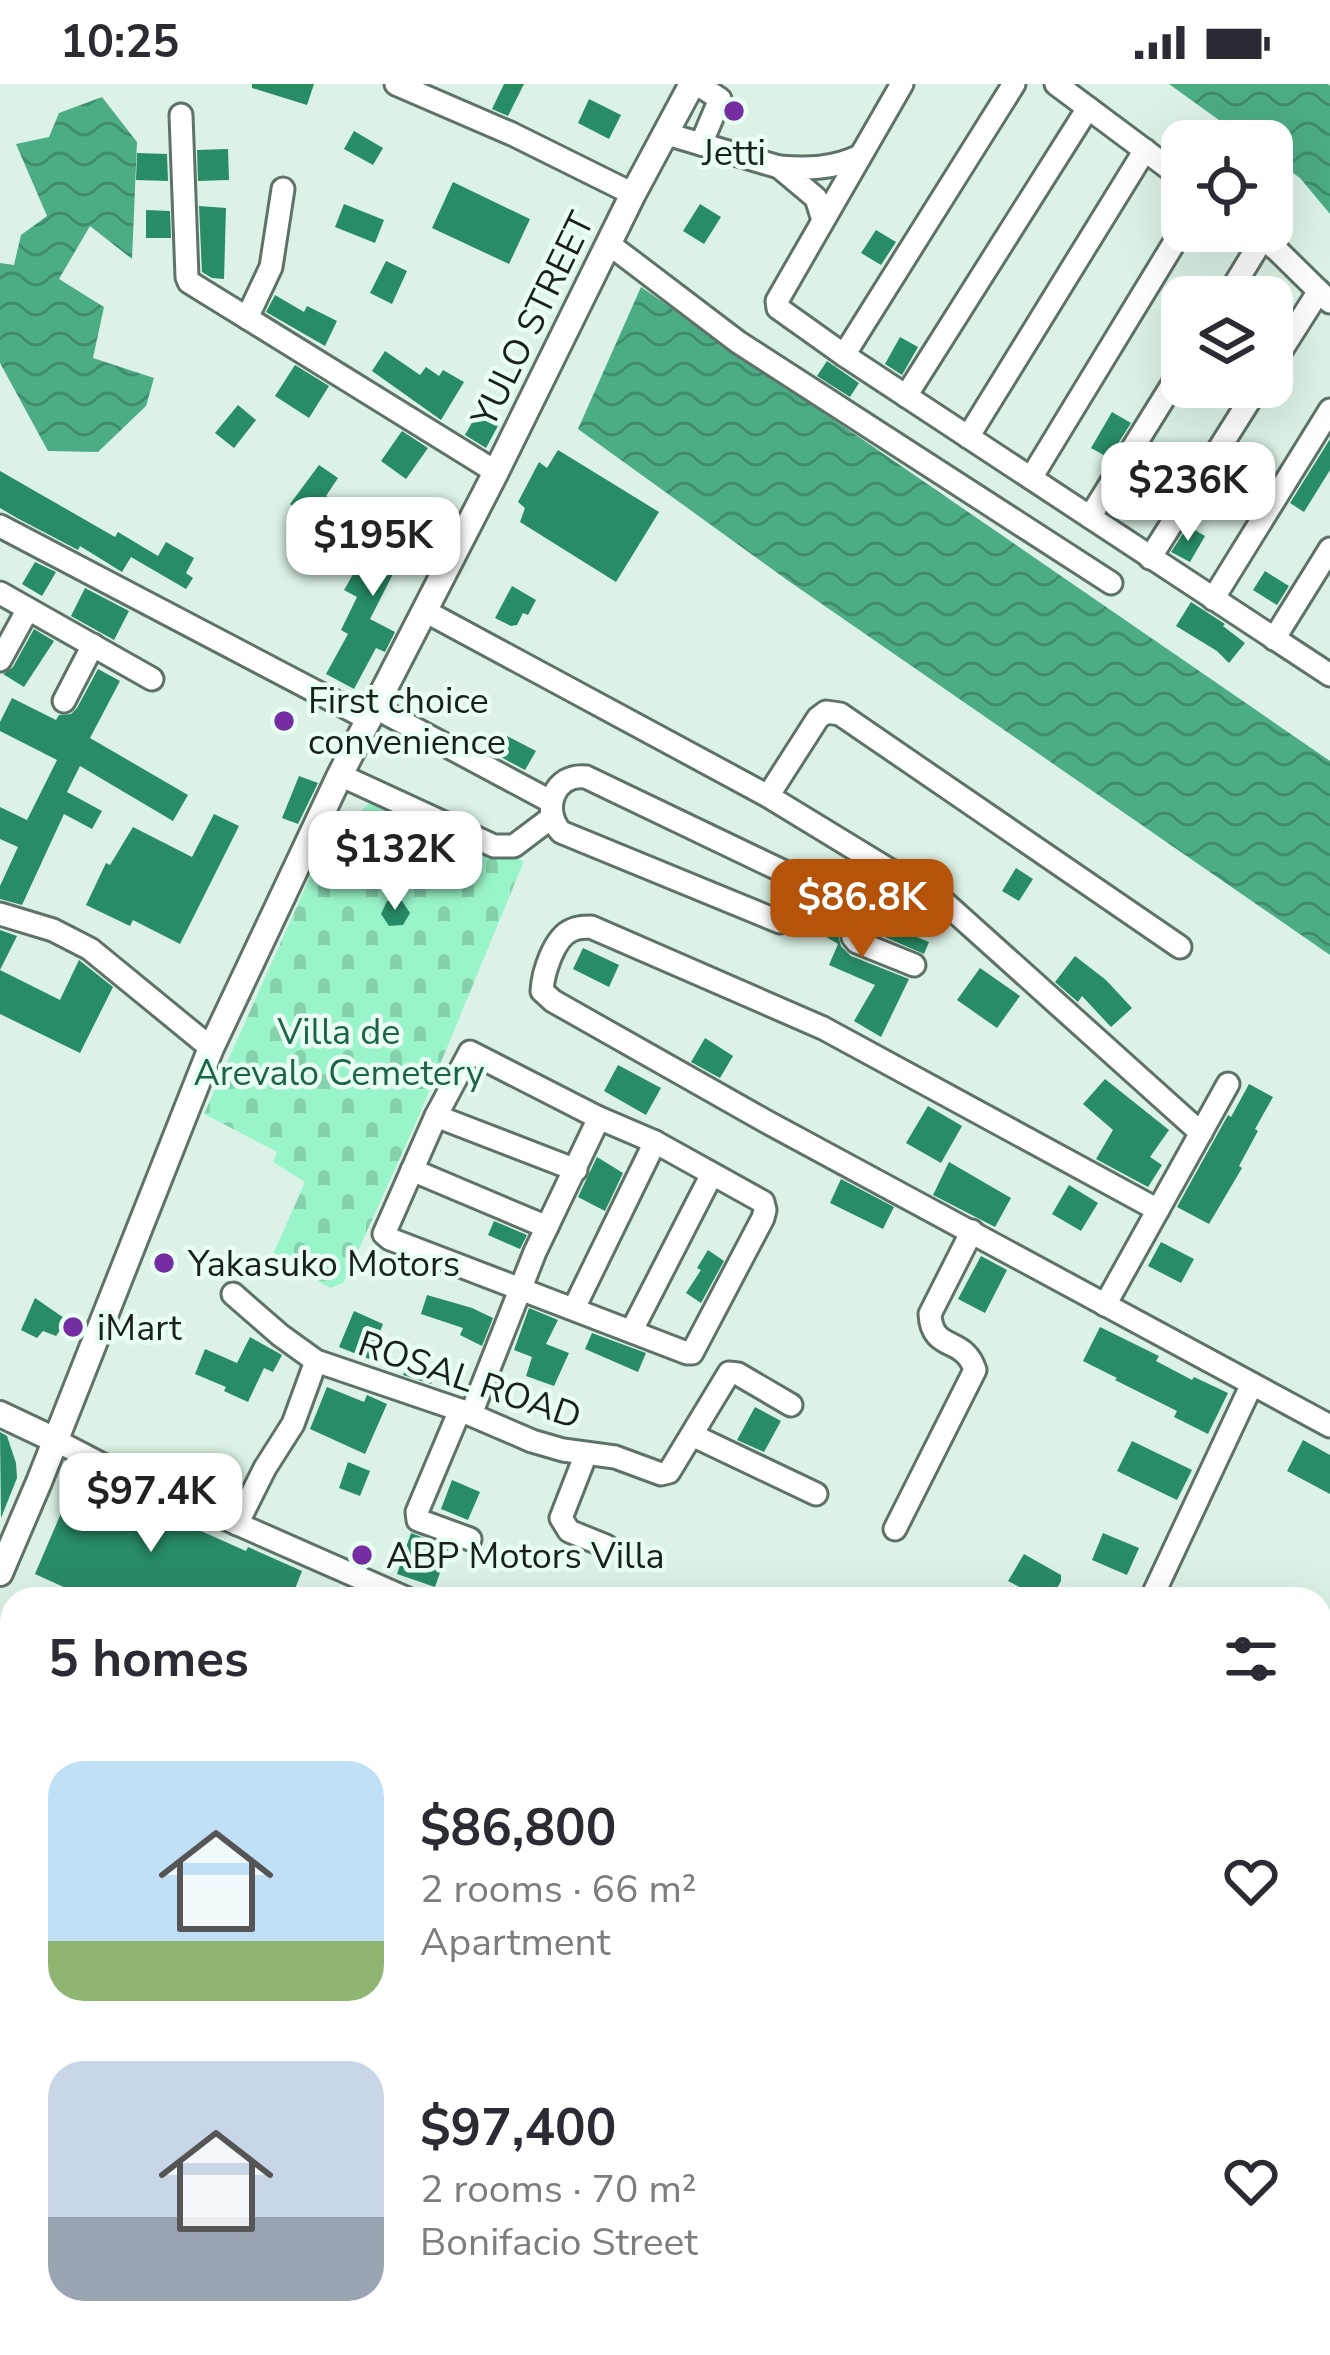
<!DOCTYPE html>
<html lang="en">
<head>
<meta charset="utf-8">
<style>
	body { margin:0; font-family:"Nunito Sans",sans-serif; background:#f7f7f7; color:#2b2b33; height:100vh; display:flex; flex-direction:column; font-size:45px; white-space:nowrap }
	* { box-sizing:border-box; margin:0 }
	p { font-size:39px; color:#7c7c81 }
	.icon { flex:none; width:66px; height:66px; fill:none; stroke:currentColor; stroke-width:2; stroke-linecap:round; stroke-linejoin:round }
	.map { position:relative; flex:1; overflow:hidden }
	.panel { position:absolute; left:0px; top:1503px; width:1332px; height:768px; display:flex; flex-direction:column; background:#fff; border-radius:36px 36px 0 0; box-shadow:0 12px 48px #0002 }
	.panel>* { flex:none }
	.controls { position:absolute; left:1161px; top:36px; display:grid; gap:24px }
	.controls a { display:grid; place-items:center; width:132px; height:132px; border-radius:24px; background:#fff; box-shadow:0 12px 48px #0002; font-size:60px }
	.price { position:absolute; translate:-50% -102px; padding:0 27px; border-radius:24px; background:#fff; color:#222; font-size:39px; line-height:78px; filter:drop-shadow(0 3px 6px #0008) }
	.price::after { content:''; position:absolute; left:50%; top:72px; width:36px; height:27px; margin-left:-18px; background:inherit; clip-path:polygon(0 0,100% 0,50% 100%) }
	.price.current { background:#b45309; color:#fff }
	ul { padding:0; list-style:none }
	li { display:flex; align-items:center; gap:36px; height:300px; padding:0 48px }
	li span { display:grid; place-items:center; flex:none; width:336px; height:240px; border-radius:36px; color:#555 }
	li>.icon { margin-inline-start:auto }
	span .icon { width:144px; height:144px; fill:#fffc; stroke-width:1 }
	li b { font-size:51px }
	h2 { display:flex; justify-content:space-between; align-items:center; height:144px; padding:0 48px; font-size:51px }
	.status { display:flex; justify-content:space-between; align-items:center; height:84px; padding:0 60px; background:#fff; direction:ltr }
	.status svg { height:33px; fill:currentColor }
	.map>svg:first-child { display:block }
</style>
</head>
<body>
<div class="status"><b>10:25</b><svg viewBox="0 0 49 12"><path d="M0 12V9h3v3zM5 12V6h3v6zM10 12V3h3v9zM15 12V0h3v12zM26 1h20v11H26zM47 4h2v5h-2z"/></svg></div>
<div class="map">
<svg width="1330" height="2271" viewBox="0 0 1330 2271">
	<defs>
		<pattern id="grass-tufts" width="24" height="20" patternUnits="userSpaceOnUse" patternTransform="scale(3)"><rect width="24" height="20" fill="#9af4c9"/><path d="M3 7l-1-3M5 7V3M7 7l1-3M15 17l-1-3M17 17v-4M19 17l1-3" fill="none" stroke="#84d1ac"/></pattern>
		<pattern id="cemetery-stones" width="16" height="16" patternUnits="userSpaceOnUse" patternTransform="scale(3)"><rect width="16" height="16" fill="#9af4c9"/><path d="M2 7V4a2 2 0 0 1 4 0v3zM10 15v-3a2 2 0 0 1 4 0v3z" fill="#84d1ac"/></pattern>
		<pattern id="water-waves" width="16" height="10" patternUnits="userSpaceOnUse" patternTransform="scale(3)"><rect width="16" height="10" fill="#4cac83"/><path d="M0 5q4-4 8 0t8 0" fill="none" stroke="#3e8c6b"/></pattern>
	</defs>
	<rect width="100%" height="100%" fill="#dcf2e6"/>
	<path fill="url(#grass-tufts)" d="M12,1538V1935L0,1958V1563Z"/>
	<path fill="url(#cemetery-stones)" d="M376,713L524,777L418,1034L353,1178L343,1199L331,1204L272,1173L305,1098L273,1078L277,1068L204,1030L332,744L349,738Z"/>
	<g fill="url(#water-waves)">
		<path d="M1169,0H1328L1330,2V130L1300,94L1272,74V57H1248Z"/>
		<path d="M102,13L137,58L132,175L90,142L59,195L104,223L93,274L154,294L146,322L98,368L48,367L0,279V179L14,181L21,151L47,132L16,60L49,53L59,29Z"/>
		<path d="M641,203L1330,677V871L790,498L578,345Z"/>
	</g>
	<g fill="#288c65">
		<path d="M252,0H314L307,21L252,4Z"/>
		<path d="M504,0H524L508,32L492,25Z"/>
		<path d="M589,15L621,31L609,55L578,39Z"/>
		<path d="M354,47L383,64L373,81L344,65Z"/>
		<path d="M228,65L229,96L198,97L197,66Z"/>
		<path d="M137,69L167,70L168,97L136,96Z"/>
		<path d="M453,98L530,135L509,180L432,144Z"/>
		<path d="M344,120L384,136L375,159L335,143Z"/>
		<path d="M700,120L721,133L704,160L683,147Z"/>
		<path d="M199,122L226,124L224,195L212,194L202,188Z"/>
		<path d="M146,126L170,127L171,154H146Z"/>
		<path d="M876,146L896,158L881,181L861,169Z"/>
		<path d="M386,177L407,187L392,220L370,209Z"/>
		<path d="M275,211L304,228L307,222L337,237L325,262L266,228Z"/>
		<path d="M900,253L918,263L902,291L885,280Z"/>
		<path d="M385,267L420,291L426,283L439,292L443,286L464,298L441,336L372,287Z"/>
		<path d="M827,277L859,299L850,313L817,292Z"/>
		<path d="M295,281L329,302L309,334L275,312Z"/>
		<path d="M238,321L256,336L234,364L215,349Z"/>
		<path d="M479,326L500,338L486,364L465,351Z"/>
		<path d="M1112,328L1131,339L1109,374L1091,364Z"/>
		<path d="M402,347L428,364L406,395L381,377Z"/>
		<path d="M1330,355V386L1304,428L1290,419Z"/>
		<path d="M558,366L659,428L616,498L520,438L525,424L518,418L539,378L547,384Z"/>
		<path d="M319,381L338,394L326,412L334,417L317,441L290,420Z"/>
		<path d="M0,387L115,453L118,448L158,472L166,458L194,474L186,489L193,494L186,505L131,473L122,488L80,462L78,466L17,434L0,424Z"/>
		<path d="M392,430L426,450L405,487L397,482L370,535L395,548L385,568L376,564L354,605L326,590L348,550L341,546L357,513L344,506L367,466L371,467Z"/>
		<path d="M1188,442L1205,452L1190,478L1171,468Z"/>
		<path d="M35,478L56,488L42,512L22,500Z"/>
		<path d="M1265,487L1289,502L1277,521L1253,506Z"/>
		<path d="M512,502L536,516L528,531L523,529L517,541L511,542L495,534Z"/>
		<path d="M85,504L129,527L114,556L71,532Z"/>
		<path d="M1191,518L1225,540L1223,542L1245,559L1229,579L1217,567L1176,542Z"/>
		<path d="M34,545L54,557L24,603L3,590L13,583Z"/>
		<path d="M98,585L120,597L90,654L188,711L173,737L80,682L67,708L102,727L92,745L64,730L22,821L0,815V802L18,763L0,755V723L27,736L57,676L0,647V638L12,614L56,636L59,631L71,630L77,624Z"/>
		<path d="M507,652L536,667L525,686L497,671Z"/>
		<path d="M299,692L318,699L298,740L282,734Z"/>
		<path d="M214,730L239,742L180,860L133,836L130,842L86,821L106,779L110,781L133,743L192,773Z"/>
		<path d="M852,784L869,794L842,837L838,851L841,862L851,872L909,895L881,953L854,937L875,901L829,881L838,860L815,846Z"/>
		<path d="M1016,784L1033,795L1019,817L1002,807Z"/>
		<path d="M896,808L927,828L912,851L929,858L924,870L871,847Z"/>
		<path d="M387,817H402L410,829L403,841L389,842L381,830Z"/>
		<path d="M0,846L17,852L0,886L60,916L79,876L113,903L80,969L0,930Z"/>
		<path d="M583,864L619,881L609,903L573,885Z"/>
		<path d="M1075,872L1106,896L1132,924L1111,943L1082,912L1078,918L1055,898Z"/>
		<path d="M980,884L1020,912L997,944L957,916Z"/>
		<path d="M705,954L733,972L720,994L691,978Z"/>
		<path d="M618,981L661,1004L646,1031L604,1007Z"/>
		<path d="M1105,995L1169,1046L1150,1073L1162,1081L1148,1103L1096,1075L1113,1046L1083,1020Z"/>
		<path d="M1249,1000L1273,1013L1255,1045L1258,1047L1239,1082L1242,1084L1209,1140L1177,1123L1228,1031L1231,1033Z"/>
		<path d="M928,1022L962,1042L941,1079L906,1059Z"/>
		<path d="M597,1073L623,1089L605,1127L578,1113Z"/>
		<path d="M949,1078L1011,1114L995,1143L933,1111Z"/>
		<path d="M841,1095L894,1123L883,1145L830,1119Z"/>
		<path d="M1069,1101L1098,1119L1081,1147L1052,1130Z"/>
		<path d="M494,1137L527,1151L520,1165L488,1151Z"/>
		<path d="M1161,1158L1194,1175L1181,1199L1148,1182Z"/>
		<path d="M708,1166L724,1177L701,1219L686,1209L701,1186L697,1184Z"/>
		<path d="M981,1172L1007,1186L985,1229L958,1215Z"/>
		<path d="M427,1211L472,1224L493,1234L482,1262L460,1251L463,1244L421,1230Z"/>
		<path d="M35,1214L67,1236L56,1252L43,1247L37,1254L21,1246Z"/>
		<path d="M529,1224L558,1236L546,1260L569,1269L554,1302L526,1292L532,1273L514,1266Z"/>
		<path d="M354,1227L383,1240L369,1275L339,1263Z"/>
		<path d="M1100,1243L1159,1272L1156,1277L1192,1296L1194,1293L1228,1309L1208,1350L1174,1333L1177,1327L1115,1296L1117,1294L1083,1277Z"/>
		<path d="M592,1249L646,1269L638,1288L585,1265Z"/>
		<path d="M250,1253L282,1271L273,1288L264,1284L248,1318L224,1307L226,1303L195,1290L205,1265L237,1279Z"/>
		<path d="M410,1275L437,1286L431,1300L403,1291Z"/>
		<path d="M327,1303L364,1318L367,1311L387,1320L365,1370L310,1345Z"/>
		<path d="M755,1323L781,1337L764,1368L737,1356Z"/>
		<path d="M0,1348L7,1352L16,1379L17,1394L1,1434Z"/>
		<path d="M1303,1356L1330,1371V1410L1287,1387Z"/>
		<path d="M1132,1357L1192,1386L1177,1416L1117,1387Z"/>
		<path d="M348,1378L370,1387L360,1412L339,1404Z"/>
		<path d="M77,1392L246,1467L248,1463L302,1487L291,1515H90L35,1490Z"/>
		<path d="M452,1396L480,1408L468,1436L441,1425Z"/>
		<path d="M411,1449L449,1463L435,1503L397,1490Z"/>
		<path d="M1103,1449L1139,1464L1127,1491L1092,1476Z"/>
		<path d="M1024,1470L1061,1491V1497L1051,1515H1026L1029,1508L1008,1497Z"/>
	</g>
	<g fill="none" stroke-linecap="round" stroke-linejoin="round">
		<defs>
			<g id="minor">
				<path d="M396,0L512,50L633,110"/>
				<path d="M697,0L720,15L701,60"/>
				<path d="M902,0L777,217L778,224L844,271L1330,591"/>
				<path d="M1056,0L1182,94"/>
				<path d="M181,31L187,193L189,198L496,388"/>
				<path d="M667,50L779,83"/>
				<path d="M823,136L816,114L779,83C808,85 833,85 860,72"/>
				<path d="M1254,147L1278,167L1330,218"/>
				<path d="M609,160L738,258L1111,499"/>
				<path d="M1227,213L1263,154"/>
				<path d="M247,234L271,183L283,105"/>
				<path d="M844,271L1014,0"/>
				<path d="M1272,281L1319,207"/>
				<path d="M906,312L1088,24"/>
				<path d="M968,353L1145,66"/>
				<path d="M1031,394L1182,146"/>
				<path d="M1090,433L1182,285"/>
				<path d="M0,442L370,636"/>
				<path d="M1150,474L1258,303"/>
				<path d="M0,509L152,595"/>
				<path d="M1213,515L1330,326"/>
				<path d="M425,527L768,712L891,787L934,809L1201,1049"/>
				<path d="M1274,555L1330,465"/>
				<path d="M0,576L28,525"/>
				<path d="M64,617L93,561"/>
				<path d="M376,624L550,717"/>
				<path d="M340,691L494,762H514L551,734"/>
				<path d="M768,712L818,634L826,628L840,630L1180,863"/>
				<path d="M891,787L855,844L853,853L857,858L914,881"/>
				<path d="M0,830L53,846L90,865L211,964"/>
				<path d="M780,838L561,748C541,726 554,689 586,693L801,796"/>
				<path d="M470,968L599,1034L655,1058L763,1118L765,1126L763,1134L692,1269H687L390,1155L384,1150L436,1032Z"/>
				<path d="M436,1032L576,1086"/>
				<path d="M412,1086L547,1143"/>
				<path d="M1158,1126L823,944L591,843C584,843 578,843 572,846C554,853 543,889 542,907L553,917L767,1038L1330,1342"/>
				<path d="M233,1210L280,1251L316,1277L460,1326L532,1357L563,1366L615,1373L661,1390L669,1388L729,1289L738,1290L791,1321"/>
				<path d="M1105,1221L1228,1000"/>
				<path d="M574,1224L655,1058"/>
				<path d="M632,1246L712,1090"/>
				<path d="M460,1326L417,1428L418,1436L470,1455"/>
				<path d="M471,1330L535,1168L599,1034"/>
				<path d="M692,1351L816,1410"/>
				<path d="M55,1356L99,1379L408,1515"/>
				<path d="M586,1370L561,1434L569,1447L606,1462"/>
				<path d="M237,1440L265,1384L293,1340L316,1277"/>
				<path d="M895,1445L975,1286C964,1251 932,1269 930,1230L972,1147"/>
				<path d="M1151,1515L1252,1300"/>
				<path d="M1320,1869L1330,1872"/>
				<path d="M1320,1967L1330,1971"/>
				<path d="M0,1970L12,1949"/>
				<path d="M1320,2066L1330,2041"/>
				<path d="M1320,2137L1330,2140"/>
				<path d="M0,2242L12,2229"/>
				<path d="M1320,2247L1330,2250"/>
				<path d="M170,2271L176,2259"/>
			</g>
			<g id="major">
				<path d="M0,1330L55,1356"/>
				<path d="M0,1489L39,1398L211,964L340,691L496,388L633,110L692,0"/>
				<path d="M0,2177L12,2195"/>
				<path d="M65,2259L75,2271"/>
			</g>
		</defs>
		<use href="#minor" stroke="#5f7268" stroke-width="27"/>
		<use href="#major" stroke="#5f7268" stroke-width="30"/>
		<use href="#minor" stroke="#fff" stroke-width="21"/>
		<use href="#major" stroke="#fff" stroke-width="24"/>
	</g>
	<g fill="#742ea1" stroke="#e9fff3" stroke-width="4.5">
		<circle cx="734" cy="27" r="12"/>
		<circle cx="284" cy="637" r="12"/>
		<circle cx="164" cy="1179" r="12"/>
		<circle cx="73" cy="1243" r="12"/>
		<circle cx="362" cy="1471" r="12"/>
	</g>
	<g text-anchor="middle" stroke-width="9" stroke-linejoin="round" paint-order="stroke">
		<g font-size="36" fill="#19211d" stroke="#e9fff3" text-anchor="start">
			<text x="734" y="81" text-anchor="middle">Jetti</text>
			<text x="308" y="629">First choice<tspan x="308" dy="41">convenience</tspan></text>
			<text x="188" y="1192">Yakasuko Motors</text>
			<text x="97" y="1256">iMart</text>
			<text x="386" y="1484">ABP Motors Villa</text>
		</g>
		<g font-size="36" fill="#19211d" stroke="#e9fff3">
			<text transform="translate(532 235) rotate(-64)" y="13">YULO STREET</text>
			<text transform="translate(470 1295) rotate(19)" y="13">ROSAL ROAD</text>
		</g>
		<g font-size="36" fill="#1d6448" stroke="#e9fff3">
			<text x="339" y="960">Villa de<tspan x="339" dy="41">Arevalo Cemetery</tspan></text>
		</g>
	</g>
</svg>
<div class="controls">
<a><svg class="icon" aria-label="locate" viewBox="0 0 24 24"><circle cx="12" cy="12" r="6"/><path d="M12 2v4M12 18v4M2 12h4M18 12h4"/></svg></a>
<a><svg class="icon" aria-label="layers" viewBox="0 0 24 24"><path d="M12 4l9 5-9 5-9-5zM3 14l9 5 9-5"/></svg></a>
</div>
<b class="price" style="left:1188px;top:460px">$236K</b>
<b class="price" style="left:373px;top:515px">$195K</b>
<b class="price" style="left:395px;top:829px">$132K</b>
<b class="price current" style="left:862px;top:877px">$86.8K</b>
<b class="price" style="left:151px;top:1471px">$97.4K</b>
<section class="panel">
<h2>5 homes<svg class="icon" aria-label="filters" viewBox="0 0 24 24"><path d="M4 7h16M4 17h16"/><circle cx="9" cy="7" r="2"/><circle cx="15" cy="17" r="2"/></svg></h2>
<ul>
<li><span style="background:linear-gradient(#bfe0f5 75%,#8fb573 0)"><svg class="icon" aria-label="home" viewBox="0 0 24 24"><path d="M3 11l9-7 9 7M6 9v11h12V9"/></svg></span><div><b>$86,800</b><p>2 rooms · 66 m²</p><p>Apartment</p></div><svg class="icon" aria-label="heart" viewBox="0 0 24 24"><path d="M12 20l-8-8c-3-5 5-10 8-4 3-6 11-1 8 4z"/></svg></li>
<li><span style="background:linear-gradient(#c9d6e8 65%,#9aa5b1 0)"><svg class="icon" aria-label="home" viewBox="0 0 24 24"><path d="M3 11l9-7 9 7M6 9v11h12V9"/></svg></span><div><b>$97,400</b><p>2 rooms · 70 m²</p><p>Bonifacio Street</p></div><svg class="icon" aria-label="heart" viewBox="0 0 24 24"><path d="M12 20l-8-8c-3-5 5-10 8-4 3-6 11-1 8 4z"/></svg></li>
</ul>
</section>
</div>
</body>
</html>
